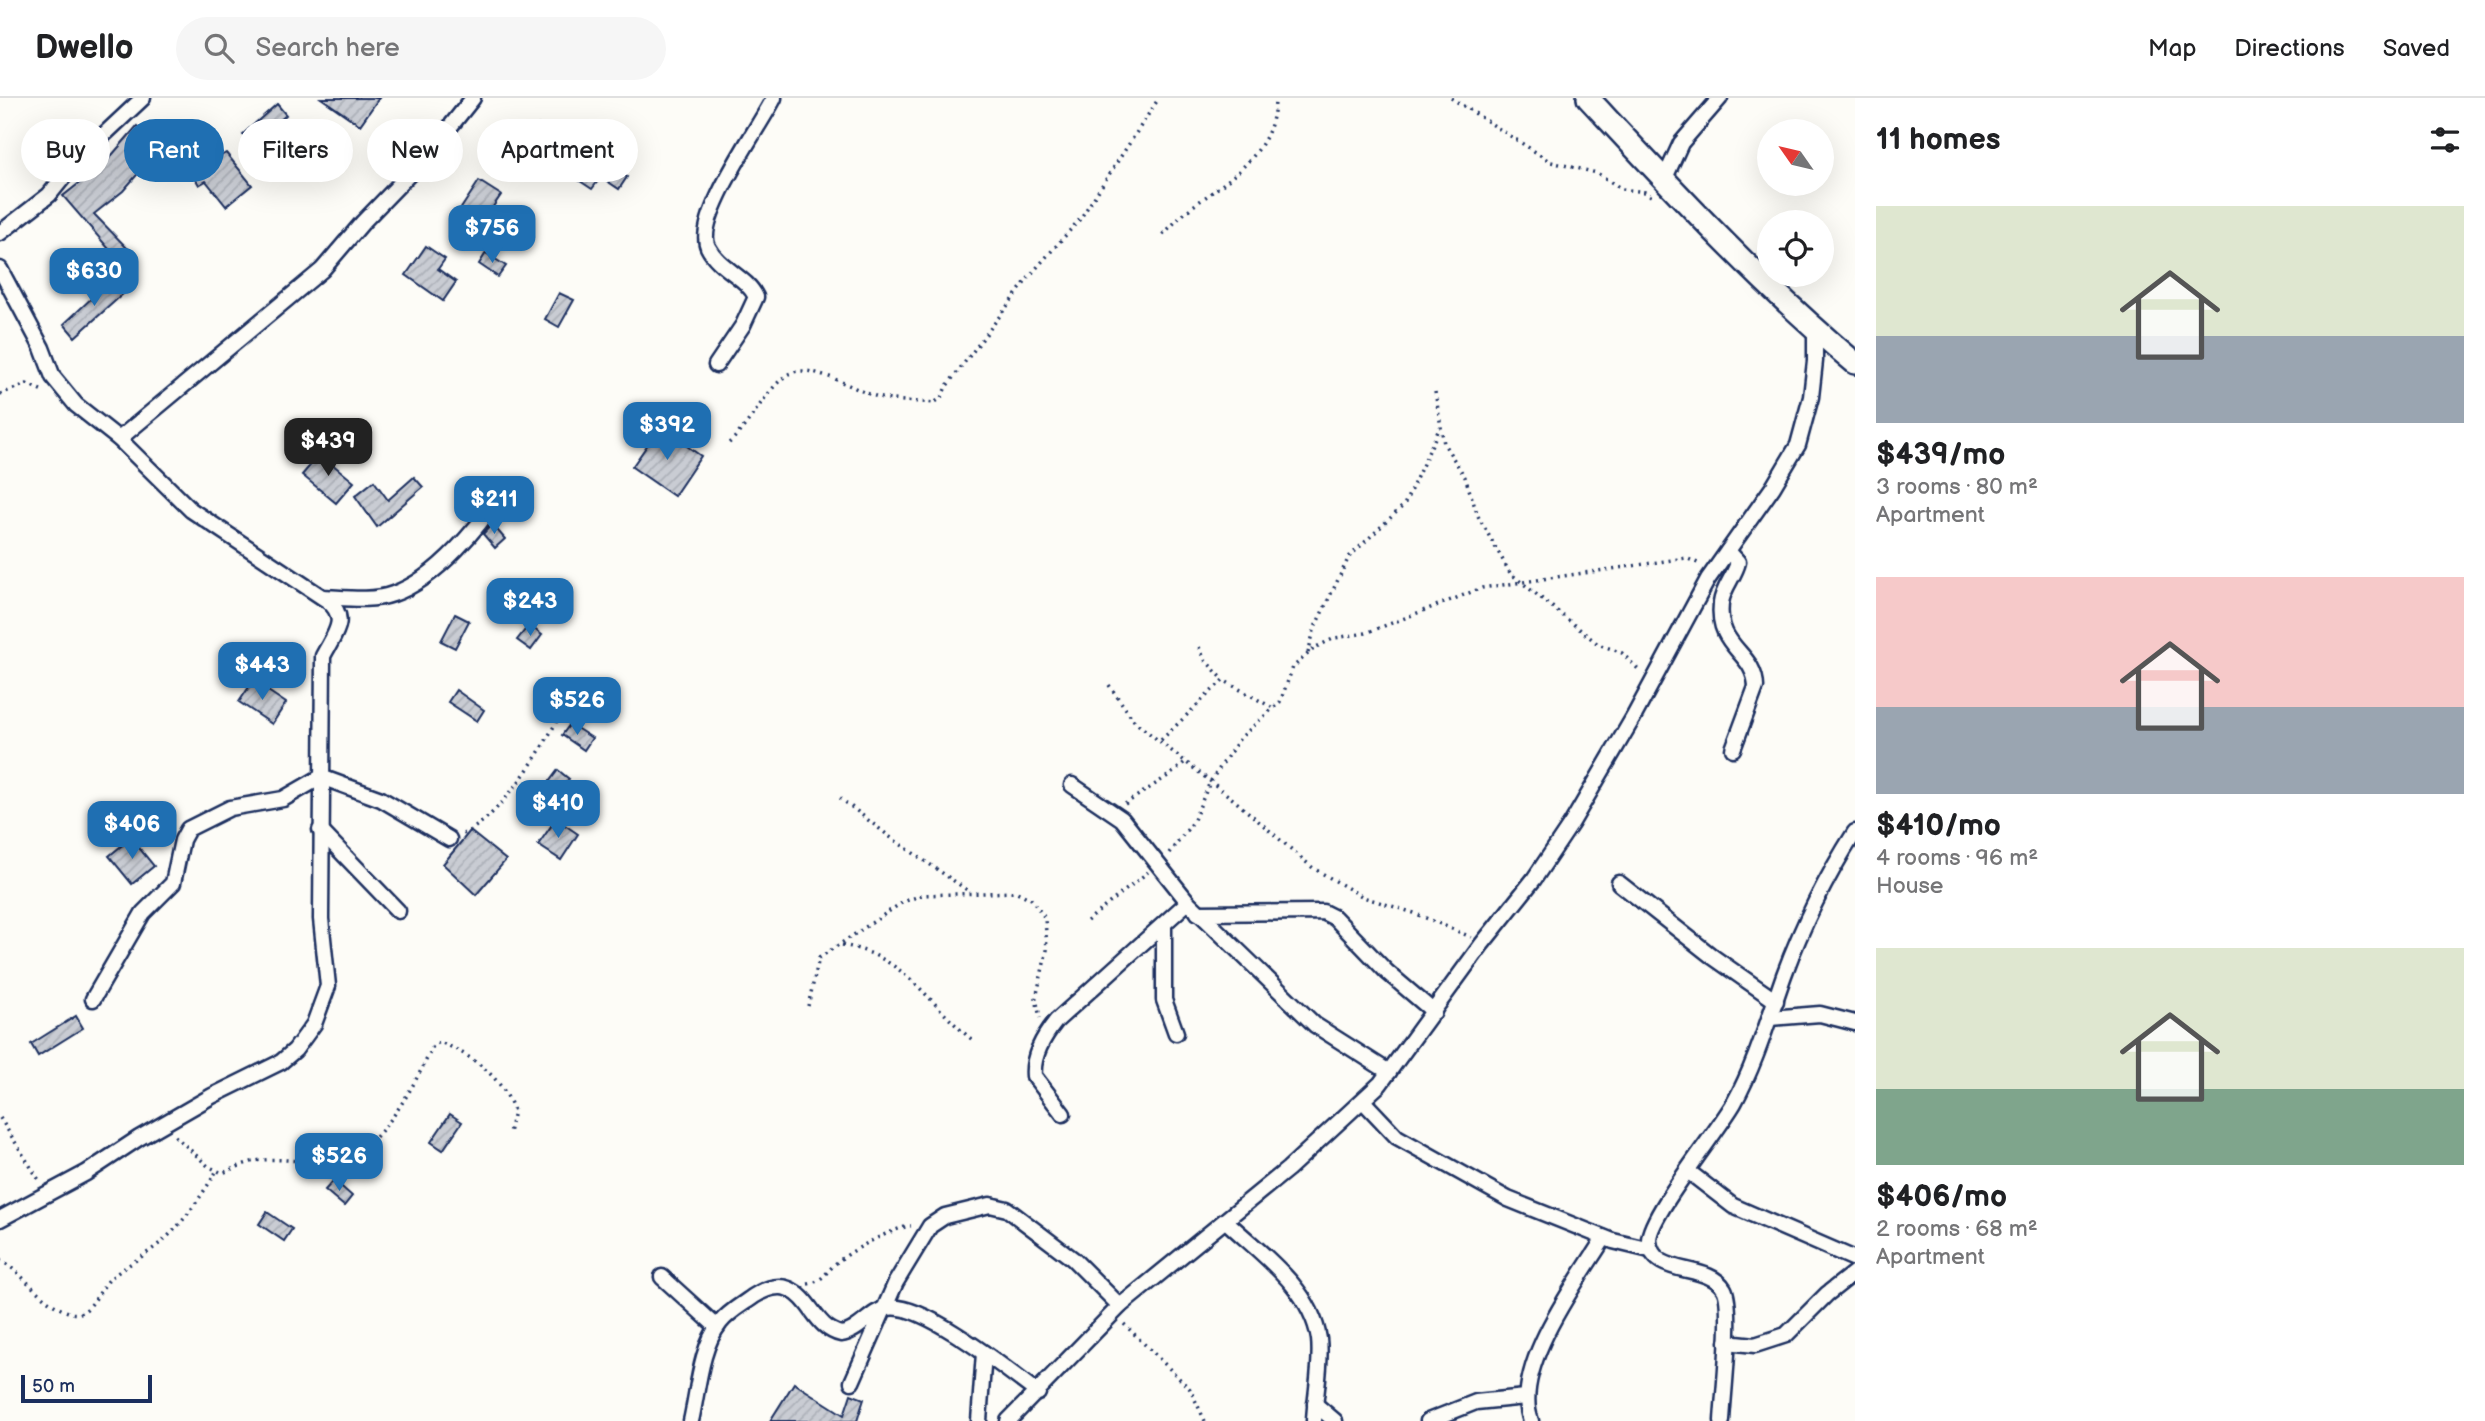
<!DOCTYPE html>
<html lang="en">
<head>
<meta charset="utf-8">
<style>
	body { margin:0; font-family:"Balsamiq Sans",sans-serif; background:#f6f6f6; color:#202124; height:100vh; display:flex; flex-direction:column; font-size:26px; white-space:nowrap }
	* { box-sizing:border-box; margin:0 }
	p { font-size:23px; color:#757577 }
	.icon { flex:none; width:38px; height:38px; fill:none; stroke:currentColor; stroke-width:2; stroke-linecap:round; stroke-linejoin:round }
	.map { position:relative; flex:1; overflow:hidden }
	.details { display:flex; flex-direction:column; background:#fff; width:630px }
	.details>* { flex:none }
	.guide { position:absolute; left:21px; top:21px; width:665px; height:63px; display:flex; gap:14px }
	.needle { width:46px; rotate:304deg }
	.buttons { position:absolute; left:1757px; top:21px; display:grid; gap:14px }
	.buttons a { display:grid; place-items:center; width:77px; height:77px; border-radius:50%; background:#fff; box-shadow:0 7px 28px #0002; font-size:35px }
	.scale { position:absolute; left:21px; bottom:18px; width:131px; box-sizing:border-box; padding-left:7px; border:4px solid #1b2f5e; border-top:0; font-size:19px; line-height:24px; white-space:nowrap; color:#1b2f5e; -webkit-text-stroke:5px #fdfcf7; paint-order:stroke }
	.price { position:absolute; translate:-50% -60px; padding:0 16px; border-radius:14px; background:#1f6fb2; color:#fff; font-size:23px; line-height:46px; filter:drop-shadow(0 2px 4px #0008) }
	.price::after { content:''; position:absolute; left:50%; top:42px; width:21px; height:16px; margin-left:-10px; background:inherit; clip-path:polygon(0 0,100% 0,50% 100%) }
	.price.on { background:#222; color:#fff }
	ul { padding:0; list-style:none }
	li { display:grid; align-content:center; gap:14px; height:371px; padding:0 21px }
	li span { display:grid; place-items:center; height:217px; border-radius:0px; color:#555 }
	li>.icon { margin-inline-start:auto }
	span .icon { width:126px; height:126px; fill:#fffc; stroke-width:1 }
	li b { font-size:30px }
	h2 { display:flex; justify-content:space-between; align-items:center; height:84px; padding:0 21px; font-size:30px }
	.tag { padding:0 24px; border-radius:32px; background:#fff; box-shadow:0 7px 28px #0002; font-size:24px; line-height:63px }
	.tag.on { background:#1f6fb2; color:#fff }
	header { display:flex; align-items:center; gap:42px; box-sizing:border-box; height:98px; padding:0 35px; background:#fff; border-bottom:2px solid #e0e0e0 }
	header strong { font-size:33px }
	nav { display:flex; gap:38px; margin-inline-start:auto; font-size:24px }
	.search { width:490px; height:63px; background:#f6f6f6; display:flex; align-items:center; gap:18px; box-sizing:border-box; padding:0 24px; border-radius:38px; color:#757577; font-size:26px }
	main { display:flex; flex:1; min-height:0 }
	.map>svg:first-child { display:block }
</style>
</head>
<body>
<header>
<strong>Dwello</strong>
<div class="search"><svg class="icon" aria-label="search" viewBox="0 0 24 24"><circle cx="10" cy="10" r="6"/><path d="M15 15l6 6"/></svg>Search here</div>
<nav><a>Map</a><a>Directions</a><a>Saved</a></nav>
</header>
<main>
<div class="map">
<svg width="1855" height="1323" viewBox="0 0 1855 1323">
	<defs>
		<pattern id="building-hatch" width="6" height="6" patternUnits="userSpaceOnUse" patternTransform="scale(1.75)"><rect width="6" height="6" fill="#c9ccd3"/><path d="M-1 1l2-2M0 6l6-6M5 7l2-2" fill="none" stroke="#acb0b8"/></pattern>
	</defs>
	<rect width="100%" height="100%" fill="#fdfcf7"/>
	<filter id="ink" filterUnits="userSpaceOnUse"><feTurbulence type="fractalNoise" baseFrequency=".0143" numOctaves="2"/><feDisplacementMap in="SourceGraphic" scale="14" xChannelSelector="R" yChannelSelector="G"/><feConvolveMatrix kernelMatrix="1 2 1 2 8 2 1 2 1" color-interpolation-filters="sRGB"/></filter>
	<g filter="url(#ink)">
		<g fill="url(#building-hatch)" stroke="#1b2f5e" stroke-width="2">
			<path d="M321,0H379L360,27Z"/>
			<path d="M277,6L286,17L252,47L243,36Z"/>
			<path d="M539,27L593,64L597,58L627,79L619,91L601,79L592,91L580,83L585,76L531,39Z"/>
			<path d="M137,28L161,49L123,93L94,116L132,155L121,165L63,98L106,64Z"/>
			<path d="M226,55L252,87L226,108L206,83L199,87L192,75Z"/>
			<path d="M479,83L501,97L477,132L456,118Z"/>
			<path d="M426,148L445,161L438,171L456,184L443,203L406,177Z"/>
			<path d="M486,155L506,168L498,179L479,166Z"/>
			<path d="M111,182L123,196L75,239L64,226Z"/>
			<path d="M559,195L574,202L559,229L545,221Z"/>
			<path d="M660,329L701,358L674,398L632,369Z"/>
			<path d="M320,356L354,384L336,405L302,377Z"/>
			<path d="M414,379L423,389L377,429L355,398L374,383L388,402Z"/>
			<path d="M492,426L505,441L495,450L483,436Z"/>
			<path d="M455,516L469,523L455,550L441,543Z"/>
			<path d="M529,527L542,537L531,552L517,542Z"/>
			<path d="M253,583L286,605L272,626L239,604Z"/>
			<path d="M456,592L484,612L477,623L448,604Z"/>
			<path d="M570,626L592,640L584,652L562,637Z"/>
			<path d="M558,672L569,681L550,704L540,696Z"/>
			<path d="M556,721L578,736L561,762L538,747Z"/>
			<path d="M470,733L506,762L476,797L443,766Z"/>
			<path d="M131,740L154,768L132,786L109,758Z"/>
			<path d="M76,918L83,930L38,958L31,946Z"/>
			<path d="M450,1016L462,1024L443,1052L431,1044Z"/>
			<path d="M334,1082L352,1098L344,1108L325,1092Z"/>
			<path d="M267,1114L292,1131L284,1143L259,1126Z"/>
			<path d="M794,1285L844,1317L851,1296L864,1301L857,1323H770Z"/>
		</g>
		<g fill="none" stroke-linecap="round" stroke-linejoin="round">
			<defs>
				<g id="street">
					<path d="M1664,82L1681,45L1720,0"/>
					<path d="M0,135L49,97L79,60L143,0"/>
					<path d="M0,171L42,250L53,279L76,307L119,341L191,412L328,503C350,521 333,538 323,558L321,821L328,888L314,926L295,952L281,964L212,998L139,1040L86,1075L0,1121"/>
					<path d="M716,267L743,227L756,199C747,179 719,171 708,149C694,120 759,30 774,0"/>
					<path d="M119,341L322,172L363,124L426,59L473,0"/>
					<path d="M1728,453L1738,464C1735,478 1723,489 1721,505C1716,551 1755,553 1756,589L1733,651"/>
					<path d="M323,499C346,500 371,504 393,496C437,481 481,427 505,389"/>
					<path d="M1072,687L1122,721L1188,804L1315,927L1389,974"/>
					<path d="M320,732L398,813"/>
					<path d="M1619,785L1713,859L1776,903"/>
					<path d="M1198,815L1323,814L1335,820L1387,874L1434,914"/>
					<path d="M1164,827V902L1176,935"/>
					<path d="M93,901L143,815L173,785L182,742L188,731L230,710L283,701L321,679L381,701L449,741"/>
					<path d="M1770,920L1820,916L1855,925"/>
					<path d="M1363,1003L1397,1039L1508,1101L1613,1143L1650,1152"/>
					<path d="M1063,1016L1034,978C1032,958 1044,938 1056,923L1188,804"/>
					<path d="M1689,1074L1733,1108L1855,1161"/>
					<path d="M1226,1123C1261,1156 1311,1190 1319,1241C1322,1266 1315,1297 1314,1323"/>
					<path d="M662,1179L717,1229"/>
					<path d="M1727,1244L1755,1247L1786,1237L1827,1196L1855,1174"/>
					<path d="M852,1284L896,1184L930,1128L945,1118L990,1107L1007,1111L1073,1161L1120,1208"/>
					<path d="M1315,1306L1335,1323"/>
					<path d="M691,1323C698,1293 700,1250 720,1225C728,1214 743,1206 754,1198C765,1191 777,1186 789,1191C812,1201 815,1230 841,1236C859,1234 870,1213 888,1210C922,1203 1010,1274 1038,1295"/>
					<path d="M979,1323L984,1255"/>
					<path d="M1008,1323L1120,1208L1288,1071L1380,986L1482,846L1534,781L1571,726L1633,620L1708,481L1773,389L1798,347L1811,299L1815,263V231"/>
					<path d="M1428,1323L1476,1304L1526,1299"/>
					<path d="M1531,1323C1511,1271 1577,1184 1604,1140"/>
					<path d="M1722,1323C1723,1299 1734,1208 1724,1191C1708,1164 1652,1180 1649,1143C1647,1120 1718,1033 1734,1005C1756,965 1769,919 1784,877C1802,828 1827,778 1855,734"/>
				</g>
				<path id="secondary" d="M1588,0C1673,91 1759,185 1855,265"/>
			</defs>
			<use href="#street" stroke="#1b2f5e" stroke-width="19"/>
			<use href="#secondary" stroke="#1b2f5e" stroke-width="26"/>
			<g stroke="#1b2f5e" stroke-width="3.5" stroke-dasharray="2 5" stroke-linecap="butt">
				<path d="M1451,0L1551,64L1597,75L1622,91L1645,94L1654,100"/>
				<path d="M1163,136C1174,126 1184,114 1196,106C1234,78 1275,52 1275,0"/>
				<path d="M1435,294L1444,346L1465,379L1478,418L1510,475L1598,546L1622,555L1641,574"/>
				<path d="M0,296L27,286L43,293"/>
				<path d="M729,345C751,325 762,298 784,279C806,260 851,291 875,298C893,304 915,303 934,305L941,300L946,289L1033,174L1080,121L1159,0"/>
				<path d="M1199,549L1205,562L1224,582"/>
				<path d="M1308,555L1315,529L1349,459L1404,407L1440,329"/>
				<path d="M1109,587L1135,624L1234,702L1313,770L1363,799L1414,815L1471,839"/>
				<path d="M1161,642L1223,582L1273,610"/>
				<path d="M840,700L890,739L967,792"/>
				<path d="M1125,706L1174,674L1186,663"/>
				<path d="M463,736C506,717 558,629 574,585"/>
				<path d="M1169,755L1193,724L1210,684L1240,640L1280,604L1293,569L1316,549L1335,540L1366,535L1482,490L1686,460L1700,466"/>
				<path d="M1087,823L1148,774"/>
				<path d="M842,847C908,859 927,906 975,944"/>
				<path d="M808,908L819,860L903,804L922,797L1017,794L1031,801L1045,820L1047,852L1036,900L1040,920"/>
				<path d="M0,1020L39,1082"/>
				<path d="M175,1038L208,1068L222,1075C236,1070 248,1063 263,1062C286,1060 310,1066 334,1063C378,1059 416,984 433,948L440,944C473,958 502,979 514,1013L509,1035"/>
				<path d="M0,1162C25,1176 40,1204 68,1214C90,1223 98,1191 111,1180C124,1169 141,1160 155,1149C180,1131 200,1100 216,1074"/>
				<path d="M808,1186C821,1184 825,1176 834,1167C846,1155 894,1129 911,1128"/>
				<path d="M1124,1226L1190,1291L1205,1323"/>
			</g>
			<use href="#street" stroke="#fdfcf7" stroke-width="14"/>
			<use href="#secondary" stroke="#fdfcf7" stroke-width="21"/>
		</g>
	</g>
</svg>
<div class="buttons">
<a><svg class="needle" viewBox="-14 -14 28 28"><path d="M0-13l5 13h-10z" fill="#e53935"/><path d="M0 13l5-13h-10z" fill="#757577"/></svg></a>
<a><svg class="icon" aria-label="locate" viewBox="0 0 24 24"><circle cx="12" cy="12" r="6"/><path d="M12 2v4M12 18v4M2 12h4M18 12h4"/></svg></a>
</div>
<div class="scale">50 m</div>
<b class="price" style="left:492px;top:167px">$756</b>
<b class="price" style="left:94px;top:210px">$630</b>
<b class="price" style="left:667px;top:364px">$392</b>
<b class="price on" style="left:328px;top:380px">$439</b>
<b class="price" style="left:494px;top:438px">$211</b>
<b class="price" style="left:530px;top:540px">$243</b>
<b class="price" style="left:262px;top:604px">$443</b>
<b class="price" style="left:577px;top:639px">$526</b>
<b class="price" style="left:558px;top:742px">$410</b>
<b class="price" style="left:132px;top:763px">$406</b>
<b class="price" style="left:339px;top:1095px">$526</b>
<div class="guide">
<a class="tag">Buy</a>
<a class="tag on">Rent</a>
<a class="tag">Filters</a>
<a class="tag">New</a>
<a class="tag">Apartment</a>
</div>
</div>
<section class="details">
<h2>11 homes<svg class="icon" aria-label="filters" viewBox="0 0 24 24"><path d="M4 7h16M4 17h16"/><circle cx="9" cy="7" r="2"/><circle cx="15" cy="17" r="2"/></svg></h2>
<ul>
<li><span style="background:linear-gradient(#dfe7d0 60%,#9aa5b1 0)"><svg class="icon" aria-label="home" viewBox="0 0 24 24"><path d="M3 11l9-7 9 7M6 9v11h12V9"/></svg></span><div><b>$439/mo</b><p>3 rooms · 80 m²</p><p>Apartment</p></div></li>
<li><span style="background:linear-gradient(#f6c9c9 60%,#9aa5b1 0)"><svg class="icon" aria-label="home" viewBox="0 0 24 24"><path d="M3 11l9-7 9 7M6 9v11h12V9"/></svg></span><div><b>$410/mo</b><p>4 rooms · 96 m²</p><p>House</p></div></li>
<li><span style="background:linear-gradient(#dfe7d0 65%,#7fa58c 0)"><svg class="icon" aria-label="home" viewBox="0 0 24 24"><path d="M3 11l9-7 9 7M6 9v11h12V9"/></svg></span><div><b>$406/mo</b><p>2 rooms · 68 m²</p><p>Apartment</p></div></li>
</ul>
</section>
</main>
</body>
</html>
